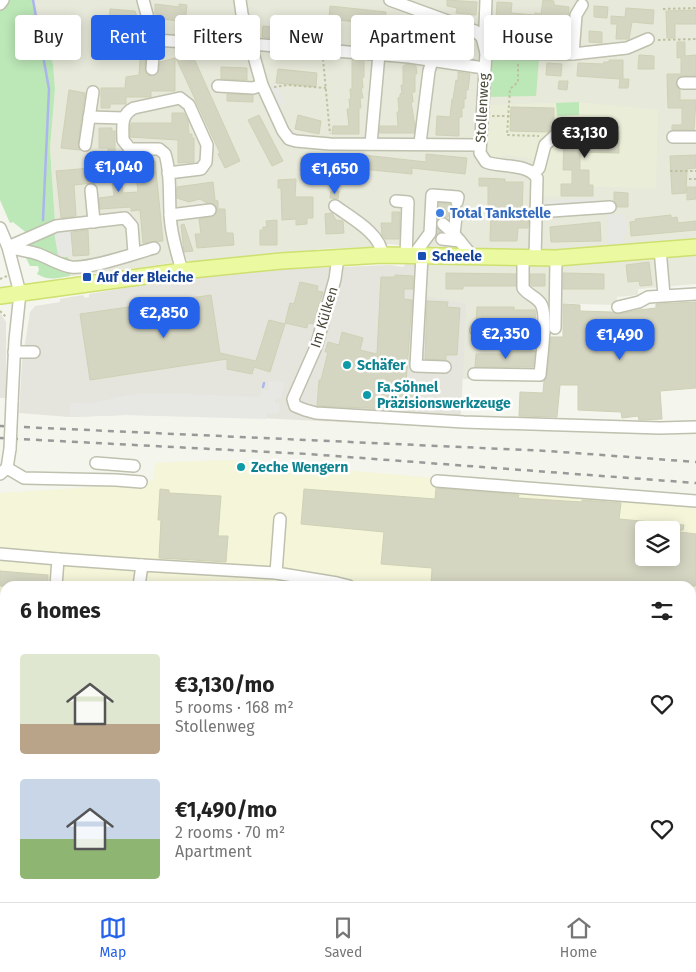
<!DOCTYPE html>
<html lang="en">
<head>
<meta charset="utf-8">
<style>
	body { margin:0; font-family:"Fira Sans",sans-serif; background:#f2f2f2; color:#222; height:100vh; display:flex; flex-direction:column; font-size:19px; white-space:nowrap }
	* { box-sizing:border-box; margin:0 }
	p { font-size:16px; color:#767676 }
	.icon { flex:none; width:28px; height:28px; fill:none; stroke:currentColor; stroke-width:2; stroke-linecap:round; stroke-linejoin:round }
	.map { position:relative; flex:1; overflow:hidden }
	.details { position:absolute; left:0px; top:581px; width:696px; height:321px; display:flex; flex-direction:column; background:#fff; border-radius:15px 15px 0 0; box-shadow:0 2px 12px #0003 }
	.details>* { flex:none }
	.banner { position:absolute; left:15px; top:15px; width:666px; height:45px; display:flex; gap:10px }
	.controls { position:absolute; left:635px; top:521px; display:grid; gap:10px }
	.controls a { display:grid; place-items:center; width:45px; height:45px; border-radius:5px; background:#fff; box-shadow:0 2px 12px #0003; font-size:25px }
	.price { position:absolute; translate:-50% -42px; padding:0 11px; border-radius:10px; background:#2563eb; color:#fff; font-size:16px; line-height:32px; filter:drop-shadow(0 1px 2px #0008) }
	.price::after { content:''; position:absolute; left:50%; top:30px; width:15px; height:11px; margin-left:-8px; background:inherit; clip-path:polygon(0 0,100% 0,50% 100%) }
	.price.on { background:#222; color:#fff }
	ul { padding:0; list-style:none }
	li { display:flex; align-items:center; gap:15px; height:125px; padding:0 20px }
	li span { display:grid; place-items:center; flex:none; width:140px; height:100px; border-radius:5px; color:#555 }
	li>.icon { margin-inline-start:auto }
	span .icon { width:60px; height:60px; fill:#fffc; stroke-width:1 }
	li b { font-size:21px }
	h2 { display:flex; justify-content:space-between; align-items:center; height:60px; padding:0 20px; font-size:21px }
	.tag { padding:0 18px; border-radius:5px; background:#fff; box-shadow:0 2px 12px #0003; font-size:18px; line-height:45px }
	.tag.on { background:#2563eb; color:#fff }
	.menu { display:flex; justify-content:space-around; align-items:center; height:70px; border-top:1px solid #e0e0e0; background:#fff; font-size:14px; color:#767676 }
	.menu a { display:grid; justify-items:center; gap:2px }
	.menu .on { color:#2563eb }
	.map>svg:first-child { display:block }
</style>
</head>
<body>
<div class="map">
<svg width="696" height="902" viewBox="0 0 696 902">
	<rect width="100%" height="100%" fill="#f4f5ec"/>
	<path fill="#e7e9da" d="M32,0H696V284L638,289V295L617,297L616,305L547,303L541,378L462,379L467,303L420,296L426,248L389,244L376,247L318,249L281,261L236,265L189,261L185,258L176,223L174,204L175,181L168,152H161L174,261L170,263L137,268L61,277L55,222L50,148L55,89L53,64L44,39L38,26Z"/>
	<path fill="#f4f5d9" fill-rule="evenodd" d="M223,460L696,500V691H691V586H5V639L0,638V493L139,484L153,480L155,463ZM644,530H671V558H644Z"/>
	<g fill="#e5e5dd">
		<path d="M413,256H422L420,295L467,303L460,428L217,416L125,415L69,417L19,413L22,362L30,312L35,306L60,302V299L71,297L83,295L85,298L89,297V294L185,278L279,267L320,268L390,265L403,267Z"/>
		<path d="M0,313L6,322V398H0Z"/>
	</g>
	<path fill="#eaedd7" d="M579,102L658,110L656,188L593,187V196H542L543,173L534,162L530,159L507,155L494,158L488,154L486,150L488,105Z"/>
	<g fill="#bce7b7">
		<path d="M6,0H32L38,26L44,39L53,64L55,89L50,148L55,222L28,234L13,222L10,223L0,200V8Z"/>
		<path d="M489,59H539L536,96L487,97Z"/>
		<path d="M579,102V115L557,116L556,103Z"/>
		<path d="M54,231L59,257H68L69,262L28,247V243Z"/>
		<path d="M31,256L69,269L70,276C58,278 48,281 37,274L39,270L38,266H30L26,258Z"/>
		<path d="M0,638L5,639V746L0,745Z"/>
		<path d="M691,691H696V714L691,715Z"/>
		<path d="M696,719V767L691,769V720Z"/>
		<path d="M0,750L5,751L4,844L0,843Z"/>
		<path d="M696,864V902H302L372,898H691V866Z"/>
	</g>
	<g fill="#e7e7e3">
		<path d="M277,84L285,103L278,106L270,87Z"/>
		<path d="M595,198V205L546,209V201Z"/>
		<path d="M607,214H626L627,235L623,236L626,243L608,245Z"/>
		<path d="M71,229L73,256H58L54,231Z"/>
		<path d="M269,381L285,382L281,399L275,398V403H279V408H280L279,414L267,413L266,419L125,415L70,417V403L97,402L131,394L165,393L260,397L261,390H268Z"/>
	</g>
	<g fill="#acb6ee">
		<path d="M696,767V887L691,888V769Z"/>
		<path d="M0,843L5,844V898H465L435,902H0Z"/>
		<path d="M487,898H585L561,902H488Z"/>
	</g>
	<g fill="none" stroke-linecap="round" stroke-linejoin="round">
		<g stroke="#acb6ee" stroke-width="2.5">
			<path d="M33,0L49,89L43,220"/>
			<path d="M263,387L264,383"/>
			<path d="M0,776L5,775"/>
		</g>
	</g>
	<g fill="#d5d6c2" stroke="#cfd1b5" fill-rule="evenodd">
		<path d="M447,0L477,2L476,15L456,13L457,8L447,6Z"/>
		<path d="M543,0L554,1V5L569,7L565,44L550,43L552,22L534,21L535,13L541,14Z"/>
		<path d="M497,2L512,3L511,13L535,15L532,44L495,40Z"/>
		<path d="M155,4L179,7V4L187,5L185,22L163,19V15L155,14Z"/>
		<path d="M330,6L386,12L385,25L329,19Z"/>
		<path d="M594,6L608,7L607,18L594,17Z"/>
		<path d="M626,8L654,10L653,24L632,22L629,39H616L617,24H611V16L625,17Z"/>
		<path d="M110,9L135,11L137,17L136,30L109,28Z"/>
		<path d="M696,10V24H675V38H667L666,11Z"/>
		<path d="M201,21L230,25L229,27H237L236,38L200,35Z"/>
		<path d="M263,26L314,31L312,42L262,37Z"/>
		<path d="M589,31L602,32V43L589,42Z"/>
		<path d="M399,32L449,37V39L472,42L471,55L464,54V53L398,45Z"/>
		<path d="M677,42H685V56L696,55V76H680L676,83V86L680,90V100H696L694,130H672V125H682V108H668L667,74H681V57L677,58Z"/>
		<path d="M141,46L146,47L145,69L147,75L151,76L158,73L160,62L175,58V91H151V97H126V104H110V108H101V88H125L126,77L139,75Z"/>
		<path d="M198,50L217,52V59L197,57Z"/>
		<path d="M192,54L240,161L225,168L218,154L220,153L176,58Z"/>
		<path d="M639,55L654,56V69H638Z"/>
		<path d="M352,60L364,61V77L362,78L363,88H361L363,98H360L361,108H359V134H332L333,126H349L347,109H350L349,99H351L350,89H352Z"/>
		<path d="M609,60H623V79H629L628,88H619L620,79L577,76L578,63L603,64L604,62H609Z"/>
		<path d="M547,63L562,64L561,76L546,75Z"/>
		<path d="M407,64L416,66L417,74H415V92H412L413,102H411L415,126L414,133H379L380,126H398L397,112H399L398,98L400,97V94L402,93L401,85H403V66Z"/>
		<path d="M221,67L247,68V80L221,79Z"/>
		<path d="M278,69L317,73L316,87L276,83Z"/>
		<path d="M458,72L470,74L468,90H466V99H464V108H462V117H459V136L436,135L437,116L450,117L452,99H453L456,80L458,81Z"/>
		<path d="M559,81H568L567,90L558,89Z"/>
		<path d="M69,90L85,93L78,144L80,150L61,148Z"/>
		<path d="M227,94L253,95V102L227,101Z"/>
		<path d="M511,107L554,108V127L548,132L510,131Z"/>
		<path d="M172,113H184L188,121L189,134H192V138H194V162L178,163V140L130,137L131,123H172Z"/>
		<path d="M259,115L283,161L272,166L248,120Z"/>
		<path d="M298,115L321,121L319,134L295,129Z"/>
		<path d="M99,128H112V131H115V163H108V148H99Z"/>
		<path d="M598,132H619V153L580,152V170H589V185H593V196H561V184H572V170H563L564,138L565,135L598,136Z"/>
		<path d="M426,154L467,158L465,174L412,168V174L362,169L364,155L426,162Z"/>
		<path d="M696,155V168L687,169L686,193L672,194L670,156Z"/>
		<path d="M301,157L350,161L349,176L300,171Z"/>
		<path d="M155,161L163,241L143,243L140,210L131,211V207L100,209L99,198L114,196L112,181L74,185L76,216L61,218L56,171L102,167V170L116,169V166ZM136,175L138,192L123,193L121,176Z"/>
		<path d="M479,178L505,179V182H523L522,216H529L528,228H518L517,241H490L491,210H488V186H479Z"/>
		<path d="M296,179L295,197H313V218H307V224L296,225V219L282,220L281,188H278V180Z"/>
		<path d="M213,182L215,200L218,201V209H225L226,233H233L234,245L197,248L195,234H201L199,219L214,216L217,209L213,203H207L200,199L189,202L177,198V187Z"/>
		<path d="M687,187H696V199L687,200Z"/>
		<path d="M331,191H339L338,199L330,198Z"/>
		<path d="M614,192L628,193V207H617L614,201Z"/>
		<path d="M439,203L450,204L452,208L460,209V211L454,210L450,213L448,217L438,218Z"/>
		<path d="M392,212H400L399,239H385L382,235L381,223H392Z"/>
		<path d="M332,213L336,220L343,221L344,233L326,234L325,214Z"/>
		<path d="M671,215V218L677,217L678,223L696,221V230L631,236L630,222L636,221L635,219Z"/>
		<path d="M277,220V245H260V230H263V227H267L266,221Z"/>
		<path d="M600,222L601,241L551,242L550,227Z"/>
		<path d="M184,224L193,251L184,252L181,225Z"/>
		<path d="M88,230L89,255L73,256L71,232Z"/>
		<path d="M649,262L652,285L640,286L639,281L628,282L626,265Z"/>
		<path d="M446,273L516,274V286H463V289H446Z"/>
		<path d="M563,273L604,274V289H563Z"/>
		<path d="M530,274H545V286H531Z"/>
		<path d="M395,275L413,276V289H404V299L412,300L406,383L417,384L415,410L317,406L319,380H321L328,352H325L328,342L339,345L342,332L363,338L360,350L377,354L381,277H395Z"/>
		<path d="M300,282L318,286L317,291L323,292L313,324L308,323L307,328L285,323L290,303L294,304Z"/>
		<path d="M211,295L220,353L256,361L269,320L285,324L270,372L254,367L252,374L227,369V359L90,380L80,314Z"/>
		<path d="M427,301L448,302L447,307L460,308L457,355H446V360L425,359Z"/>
		<path d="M696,302V388L660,391L662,419L639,420L638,416L622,418L621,412L578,410V385H560L557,417L519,416L520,392L543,393L544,381L547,376L551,337H563V304L580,305V311L612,312L619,314L639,310L656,308V304Z"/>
		<path d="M477,307H514V310H535L536,323H476Z"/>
		<path d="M502,351H535L533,367H475L476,354H502Z"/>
		<path d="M436,488L519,495L518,498L582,502V500L621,503L619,519L684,525L683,530H680V532L696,534V586H431L432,568L381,564L384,532L301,524L304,489L435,499ZM644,530H671V558H644Z"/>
		<path d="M160,489L169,490V493L221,496L218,536H228L226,562L159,558L161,520H158Z"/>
		<path d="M0,571L48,575V586H0Z"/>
	</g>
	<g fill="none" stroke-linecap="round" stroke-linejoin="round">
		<path stroke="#d2d3c8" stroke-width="11" stroke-dasharray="11 5.5" stroke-linecap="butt" d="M432,232H443"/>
		<defs>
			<g id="minor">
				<path d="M143,0L154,40L152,69"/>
				<path d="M240,0L242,14L262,85L283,131L289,139L296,141L330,144L480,145"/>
				<path d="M390,0L475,31L482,37"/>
				<path d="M486,0L485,27L482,37L486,53L480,153L486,162C502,168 528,163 537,178L535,258"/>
				<path d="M0,4L3,0"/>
				<path d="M154,40L250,46"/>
				<path d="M250,44L409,57L484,68"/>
				<path d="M486,53L573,54L627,48L648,39"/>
				<path d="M573,54L576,15L582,5"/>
				<path d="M683,83H696"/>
				<path d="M218,86L253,88L262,85"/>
				<path d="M89,117L123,118"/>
				<path d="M673,137H696"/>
				<path d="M420,143L429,71L432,61"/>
				<path d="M371,144L379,54"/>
				<path d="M85,145L93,92"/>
				<path d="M168,173L201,169L206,162L207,145L189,105L180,98L134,108C120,115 123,127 123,140L130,149H159L165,154C172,176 168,202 171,225C173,241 178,256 182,271"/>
				<path d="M534,173L539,168L545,145L559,132"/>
				<path d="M91,190L94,222"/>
				<path d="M396,201L408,202L406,256"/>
				<path d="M335,206C350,217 382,234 382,255"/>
				<path d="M537,212L610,207"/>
				<path d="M170,215L210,210"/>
				<path d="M443,224L454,234L473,257"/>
				<path d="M0,228L8,247L20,293L15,340L12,402"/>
				<path d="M454,234L456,217"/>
				<path d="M442,239L460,241"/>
				<path d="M660,249L664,295"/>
				<path d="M134,253L132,226L125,218L56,226L8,247C18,250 29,251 38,254C49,258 59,265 71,267C90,269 133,254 154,248"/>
				<path d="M413,256L430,233L432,195L458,197L457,202"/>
				<path d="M422,256L416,366L445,367"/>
				<path d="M338,257L335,279L316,347L293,399L295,406L305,410L316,413L464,422L660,428L696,427"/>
				<path d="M618,307L639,302L648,297L696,294"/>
				<path d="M555,328L556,258"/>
				<path d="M476,330L544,331"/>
				<path d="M14,352H34"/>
				<path d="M474,374L540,375C541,360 548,315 541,304C537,297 528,295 523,288V258"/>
				<path d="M96,463L134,466"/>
				<path d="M7,468L24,478L116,480L141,482"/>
				<path d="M0,474L7,468L10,449"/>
				<path d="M437,481L696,501"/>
				<path d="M280,519L276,573L337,583L349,586"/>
				<path d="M0,554L58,559L56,586"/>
				<path d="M58,559L142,565"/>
				<path d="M139,586L142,565L276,573"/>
				<path d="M691,628H696"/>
				<path d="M0,632H5"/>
				<path d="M691,685L696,686"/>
			</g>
			<path id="major" d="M0,296L182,271L281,261L382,255L556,258L696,247"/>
		</defs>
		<use href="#minor" stroke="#bfc0ae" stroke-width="14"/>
		<use href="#major" stroke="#cfdf70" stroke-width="18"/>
		<g stroke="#bec2a0" stroke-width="2" stroke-dasharray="2.5 2.5" stroke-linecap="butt">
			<path d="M663,9L696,8"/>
			<path d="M493,40L505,42"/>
			<path d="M658,40L696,39"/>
			<path d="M323,59L330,134"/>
			<path d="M518,64V82L510,89L507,135L539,136"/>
			<path d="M274,87L288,85L326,88"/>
			<path d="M492,116H511"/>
			<path d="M670,171H696"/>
			<path d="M689,179H696"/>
			<path d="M0,279L7,276"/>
			<path d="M0,311L7,318"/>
			<path d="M691,718L696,717"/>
			<path d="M0,748L5,749"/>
		</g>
		<use href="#minor" stroke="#fff" stroke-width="11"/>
		<use href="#major" stroke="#ebfaa0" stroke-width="15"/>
		<g stroke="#999" stroke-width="2.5" stroke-dasharray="6 6" stroke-linecap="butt">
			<path d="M0,426L548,451L696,462"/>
			<path d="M0,438L308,454L696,483"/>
		</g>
		<defs>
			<path id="minor-bridge" d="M10,449L12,402"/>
		</defs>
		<use href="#minor-bridge" stroke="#bfc0ae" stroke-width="14" stroke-linecap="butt"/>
		<use href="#minor-bridge" stroke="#fff" stroke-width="11"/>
	</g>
	<circle fill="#3f7fe0" stroke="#fff" stroke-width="2" cx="440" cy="213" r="5"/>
	<g fill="#1a4fb4" stroke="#fff" stroke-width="2">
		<rect x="417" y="251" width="10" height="10" rx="2.5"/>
		<rect x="82" y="272" width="10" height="10" rx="2.5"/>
	</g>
	<g fill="#0f9aa8" stroke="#fff" stroke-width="2">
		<circle cx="347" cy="365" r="5"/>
		<circle cx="367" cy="395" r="5"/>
		<circle cx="241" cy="467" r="5"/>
	</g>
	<g text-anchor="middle" stroke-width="5" stroke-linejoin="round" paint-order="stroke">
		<g font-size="14" fill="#494939" stroke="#fff">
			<text transform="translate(482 108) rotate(-87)" y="5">Stollenweg</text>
			<text transform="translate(324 317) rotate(-73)" y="5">Im Külken</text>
		</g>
		<g font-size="14" font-weight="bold" fill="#366cbe" stroke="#fff" text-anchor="start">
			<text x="450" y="218">Total Tankstelle</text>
		</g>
		<g font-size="14" font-weight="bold" fill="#164399" stroke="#fff" text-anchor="start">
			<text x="432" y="261">Scheele</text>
			<text x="97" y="282">Auf der Bleiche</text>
		</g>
		<g font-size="14" font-weight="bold" fill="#0d838f" stroke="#fff" text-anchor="start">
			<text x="357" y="370">Schäfer</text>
			<text x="377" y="392">Fa.Söhnel<tspan x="377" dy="16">Präzisionswerkzeuge</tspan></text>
			<text x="251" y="472">Zeche Wengern</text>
		</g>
	</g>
</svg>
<div class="controls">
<a><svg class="icon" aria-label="layers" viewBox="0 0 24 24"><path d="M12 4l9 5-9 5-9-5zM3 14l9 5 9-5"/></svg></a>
</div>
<b class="price on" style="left:585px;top:159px">€3,130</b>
<b class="price" style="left:119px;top:193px">€1,040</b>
<b class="price" style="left:335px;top:195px">€1,650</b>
<b class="price" style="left:164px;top:339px">€2,850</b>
<b class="price" style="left:506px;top:360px">€2,350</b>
<b class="price" style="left:620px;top:361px">€1,490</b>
<div class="banner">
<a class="tag">Buy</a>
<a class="tag on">Rent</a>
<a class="tag">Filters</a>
<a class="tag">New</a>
<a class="tag">Apartment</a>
<a class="tag">House</a>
</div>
<section class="details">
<h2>6 homes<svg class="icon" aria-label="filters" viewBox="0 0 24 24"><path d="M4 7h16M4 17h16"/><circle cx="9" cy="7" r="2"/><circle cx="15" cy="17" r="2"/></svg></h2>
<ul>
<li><span style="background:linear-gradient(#dfe7d0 70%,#b9a48a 0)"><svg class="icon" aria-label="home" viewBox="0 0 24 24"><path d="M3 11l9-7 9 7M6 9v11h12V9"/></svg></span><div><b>€3,130/mo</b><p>5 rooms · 168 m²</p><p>Stollenweg</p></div><svg class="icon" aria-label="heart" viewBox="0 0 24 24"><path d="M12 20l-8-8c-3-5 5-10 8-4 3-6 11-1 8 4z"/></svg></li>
<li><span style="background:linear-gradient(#c9d6e8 60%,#8fb573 0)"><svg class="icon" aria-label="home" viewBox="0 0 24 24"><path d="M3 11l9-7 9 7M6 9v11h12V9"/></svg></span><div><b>€1,490/mo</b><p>2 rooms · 70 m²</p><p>Apartment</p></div><svg class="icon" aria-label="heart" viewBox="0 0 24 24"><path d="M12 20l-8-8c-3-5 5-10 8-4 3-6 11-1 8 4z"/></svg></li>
</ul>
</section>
</div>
<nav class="menu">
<a class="on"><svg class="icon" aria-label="map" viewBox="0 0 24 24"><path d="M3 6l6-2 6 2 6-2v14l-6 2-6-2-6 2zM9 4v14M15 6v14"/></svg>Map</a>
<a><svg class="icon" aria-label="saved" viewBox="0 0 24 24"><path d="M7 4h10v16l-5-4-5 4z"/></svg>Saved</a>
<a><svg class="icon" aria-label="home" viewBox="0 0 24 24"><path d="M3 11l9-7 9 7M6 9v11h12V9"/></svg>Home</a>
</nav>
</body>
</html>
